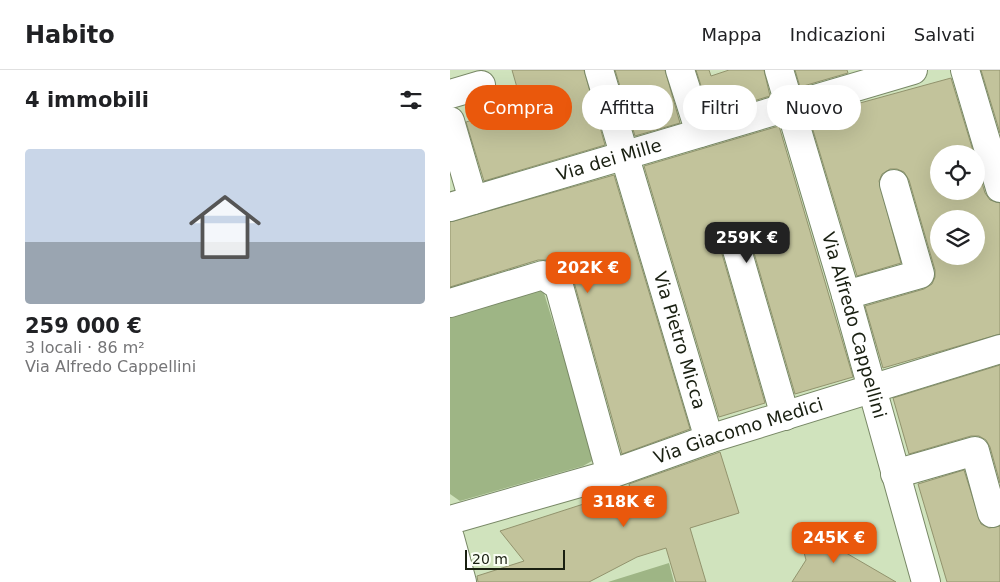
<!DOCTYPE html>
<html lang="it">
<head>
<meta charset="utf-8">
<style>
	body { margin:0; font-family:"DejaVu Sans",sans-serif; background:#f2f2f2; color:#202124; height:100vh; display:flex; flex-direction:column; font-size:19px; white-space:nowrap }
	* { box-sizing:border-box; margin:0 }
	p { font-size:16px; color:#757577 }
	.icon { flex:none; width:28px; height:28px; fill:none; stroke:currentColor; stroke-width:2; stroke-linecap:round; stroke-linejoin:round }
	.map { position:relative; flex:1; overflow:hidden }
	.details { display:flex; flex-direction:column; background:#fff; width:450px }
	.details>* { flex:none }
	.hud { position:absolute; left:15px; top:15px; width:460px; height:45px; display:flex; gap:10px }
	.controls { position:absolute; left:480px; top:75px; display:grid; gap:10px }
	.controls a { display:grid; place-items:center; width:55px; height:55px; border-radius:50%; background:#fff; box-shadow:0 5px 20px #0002; font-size:25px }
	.scale { position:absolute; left:15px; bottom:12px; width:100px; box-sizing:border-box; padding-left:5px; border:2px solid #191f11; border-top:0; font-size:14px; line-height:18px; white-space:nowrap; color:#191f11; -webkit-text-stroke:4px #f9fef3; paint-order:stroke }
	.price { position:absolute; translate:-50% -42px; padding:0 11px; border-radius:10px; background:#ea580c; color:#fff; font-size:16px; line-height:32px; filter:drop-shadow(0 1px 2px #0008) }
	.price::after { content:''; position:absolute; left:50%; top:30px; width:15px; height:11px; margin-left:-8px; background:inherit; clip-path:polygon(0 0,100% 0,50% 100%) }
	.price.on { background:#222; color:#fff }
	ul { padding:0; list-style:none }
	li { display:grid; align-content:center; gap:10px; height:265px; padding:0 25px }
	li+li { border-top:1px solid #e0e0e0 }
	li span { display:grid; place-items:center; height:155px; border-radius:5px; color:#555 }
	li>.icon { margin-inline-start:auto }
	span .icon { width:90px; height:90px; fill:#fffc; stroke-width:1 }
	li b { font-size:21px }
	h2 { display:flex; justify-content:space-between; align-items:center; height:60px; padding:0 25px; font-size:21px }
	.pill { padding:0 18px; border-radius:22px; background:#fff; box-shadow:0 5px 20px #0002; font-size:18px; line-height:45px }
	.pill.on { background:#ea580c; color:#fff }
	header { display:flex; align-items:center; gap:30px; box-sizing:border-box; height:70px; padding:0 25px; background:#fff; border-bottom:1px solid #e0e0e0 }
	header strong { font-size:24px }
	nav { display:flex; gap:28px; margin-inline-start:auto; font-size:18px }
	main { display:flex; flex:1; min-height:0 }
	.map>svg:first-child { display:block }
</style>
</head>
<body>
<header>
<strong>Habito</strong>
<nav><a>Mappa</a><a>Indicazioni</a><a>Salvati</a></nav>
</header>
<main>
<section class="details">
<h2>4 immobili<svg class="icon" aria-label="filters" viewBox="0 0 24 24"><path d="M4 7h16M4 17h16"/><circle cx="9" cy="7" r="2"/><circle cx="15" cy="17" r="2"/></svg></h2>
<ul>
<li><span style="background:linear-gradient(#c9d6e8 60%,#9aa5b1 0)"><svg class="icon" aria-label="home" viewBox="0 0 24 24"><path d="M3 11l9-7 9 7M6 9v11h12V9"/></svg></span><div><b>259 000 €</b><p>3 locali · 86 m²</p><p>Via Alfredo Cappellini</p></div></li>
</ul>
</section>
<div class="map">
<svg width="550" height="512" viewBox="0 0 550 512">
	<rect width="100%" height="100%" fill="#d0e3bd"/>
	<g fill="#9eb585">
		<path d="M83,217L94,223L140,373L142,391L133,396L10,431L0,424V243Z"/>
		<path d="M219,493L224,512H158Z"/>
	</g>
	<g fill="#c2c39b" stroke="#92936d" fill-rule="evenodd">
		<path d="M62,0H134L155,75L34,111L16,52L72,35Z"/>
		<path d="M165,0H215L230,53L185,66Z"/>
		<path d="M246,0H259L261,6L279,0H314L320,26L260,44Z"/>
		<path d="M345,0H397L398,3L350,17Z"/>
		<path d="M531,0H550V63Z"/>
		<path d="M501,8L524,84H489V121H526V93L535,123L540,130L550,133V264L433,298L415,236L474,219L482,214L485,207V200L459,110L454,102L447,99H440L432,104L429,111L451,193L407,206L359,47ZM489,149H526V186H489Z"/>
		<path d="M329,56L403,307L345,324L300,169L296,162L289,158H280L273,163L270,169V177L315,333L269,347L194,96Z"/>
		<path d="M164,105L240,359L172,384L124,212L118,204L115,192L105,194L96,190H88L0,217V152Z"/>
		<path d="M550,295V413L540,377L536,370L529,366H521L459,384L443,328Z"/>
		<path d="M270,382L289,443L240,458L256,512H226L216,478L187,487L139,512H28L27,506L74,491L50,461L180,419L179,414Z"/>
		<path d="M514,400L531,454L539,458L550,456V512H497L468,414Z"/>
		<path d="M386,461L391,480L446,512H342L356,490L351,471Z"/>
	</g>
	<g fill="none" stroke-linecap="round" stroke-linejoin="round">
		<defs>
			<g id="street">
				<path id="s1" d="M149,0L259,369"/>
				<path d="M230,0L250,63"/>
				<path id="s2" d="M329,0L396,225L476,512"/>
				<path d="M0,24L31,15"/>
				<path d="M0,51L23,130"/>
				<path id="s3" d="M0,137L463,0"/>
				<path d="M285,173L335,346"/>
				<path d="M396,225L470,204L444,114"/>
				<path d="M0,233L93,205L109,216L161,404"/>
				<path d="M445,404L525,381L542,443"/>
				<path id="s4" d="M0,450L161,404L259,369L550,279"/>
				<path d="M0,468L12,512"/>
			</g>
			<path id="secondary" d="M515,0L550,118"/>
		</defs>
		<use href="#street" stroke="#788866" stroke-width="30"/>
		<use href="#secondary" stroke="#788866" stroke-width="30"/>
		<use href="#street" stroke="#fff" stroke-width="28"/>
		<use href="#secondary" stroke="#fff" stroke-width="28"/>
	</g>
	<g text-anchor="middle" stroke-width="5" stroke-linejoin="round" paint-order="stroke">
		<g font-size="18" fill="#191f11" stroke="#f9fef3">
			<text dy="6" stroke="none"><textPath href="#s3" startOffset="166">Via dei Mille</textPath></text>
			<text dy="6" stroke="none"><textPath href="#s2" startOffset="266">Via Alfredo Cappellini</textPath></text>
			<text dy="6" stroke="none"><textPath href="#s1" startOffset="282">Via Pietro Micca</textPath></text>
			<text dy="6" stroke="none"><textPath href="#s4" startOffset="302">Via Giacomo Medici</textPath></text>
		</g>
	</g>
</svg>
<div class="controls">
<a><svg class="icon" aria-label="locate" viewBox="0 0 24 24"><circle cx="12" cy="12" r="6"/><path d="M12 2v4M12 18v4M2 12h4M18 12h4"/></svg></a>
<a><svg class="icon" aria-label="layers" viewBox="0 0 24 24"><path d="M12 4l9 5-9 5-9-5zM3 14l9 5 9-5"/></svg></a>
</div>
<div class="scale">20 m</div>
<b class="price on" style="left:297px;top:194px">259K €</b>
<b class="price" style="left:138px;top:224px">202K €</b>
<b class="price" style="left:174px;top:458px">318K €</b>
<b class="price" style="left:384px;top:494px">245K €</b>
<div class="hud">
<a class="pill on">Compra</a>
<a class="pill">Affitta</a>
<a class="pill">Filtri</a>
<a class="pill">Nuovo</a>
</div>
</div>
</main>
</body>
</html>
